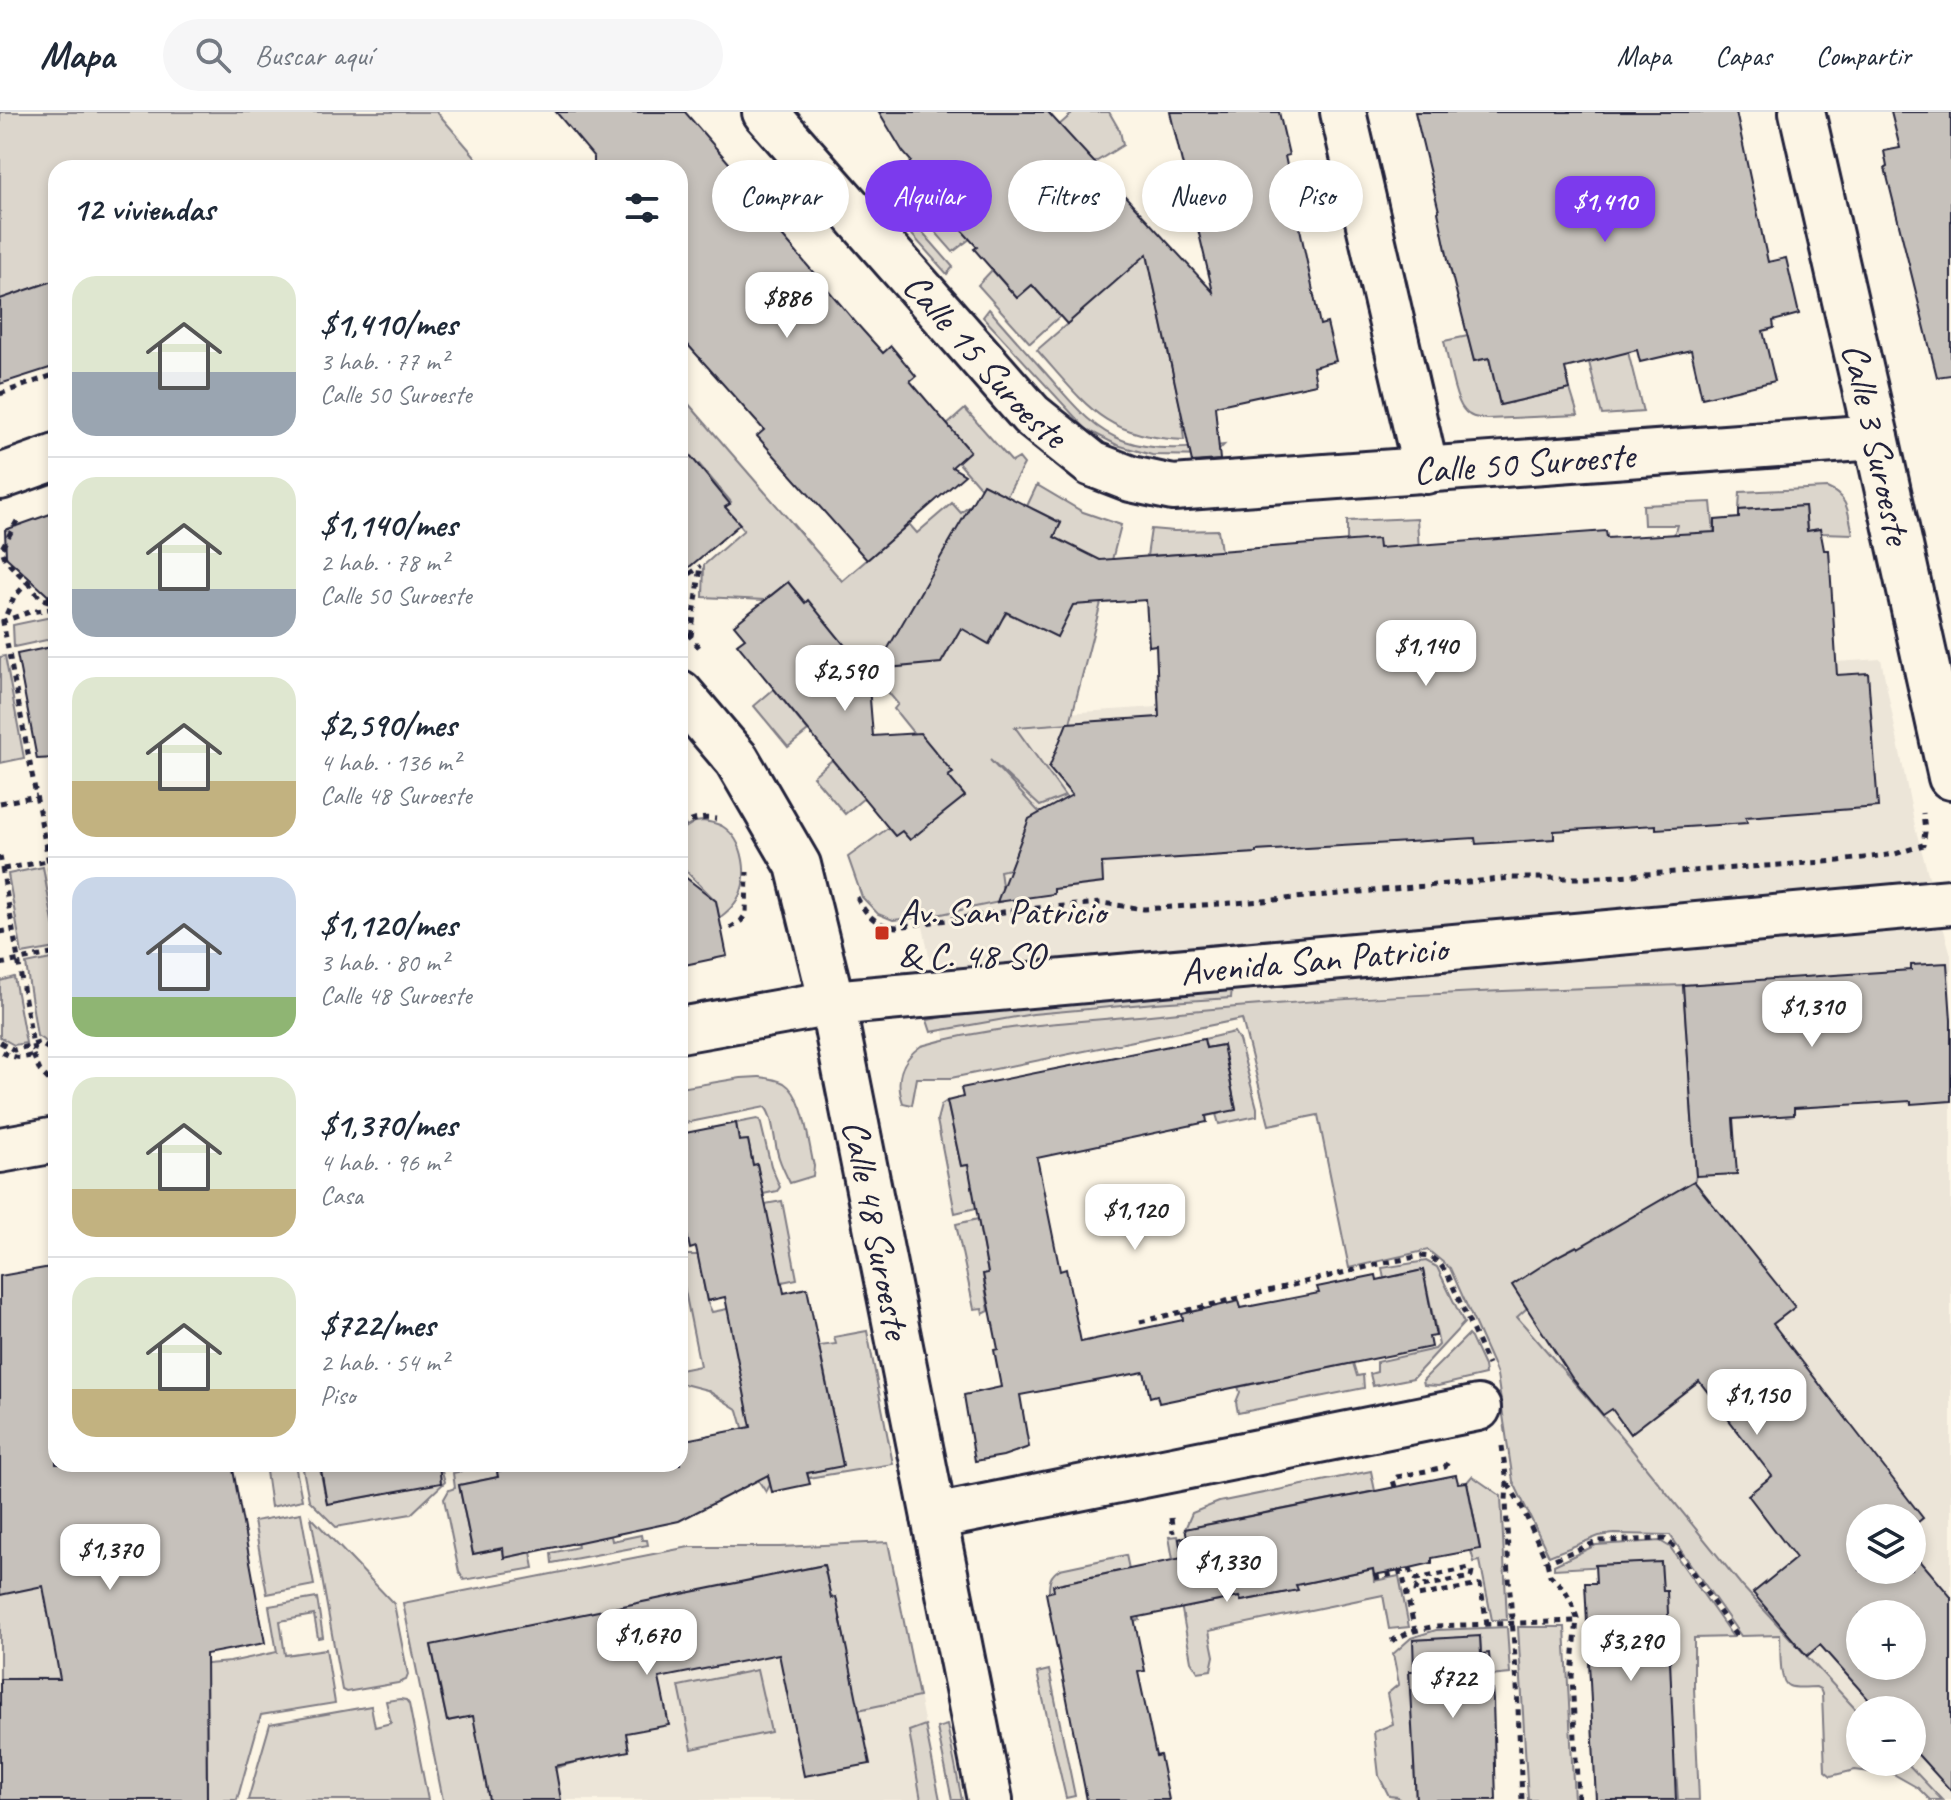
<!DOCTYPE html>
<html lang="es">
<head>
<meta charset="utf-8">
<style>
	body { margin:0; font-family:Caveat,sans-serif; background:#f6f6f7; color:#1f2937; height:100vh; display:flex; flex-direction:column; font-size:30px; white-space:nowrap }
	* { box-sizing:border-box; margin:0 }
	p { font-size:26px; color:#747a83 }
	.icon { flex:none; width:44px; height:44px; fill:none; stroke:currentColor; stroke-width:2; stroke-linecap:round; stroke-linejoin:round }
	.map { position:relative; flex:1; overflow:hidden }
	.sheet { position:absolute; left:48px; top:48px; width:640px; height:1312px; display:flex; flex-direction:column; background:#fff; border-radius:24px; box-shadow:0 4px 12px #0003 }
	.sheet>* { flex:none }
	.hud { position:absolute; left:712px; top:48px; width:760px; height:72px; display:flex; gap:16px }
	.buttons { position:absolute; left:1846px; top:1392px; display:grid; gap:16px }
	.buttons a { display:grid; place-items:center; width:80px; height:80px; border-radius:50%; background:#fff; box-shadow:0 4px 12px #0003; font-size:40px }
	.price { position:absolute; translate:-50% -68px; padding:0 18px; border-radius:16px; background:#fff; color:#222; font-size:26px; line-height:52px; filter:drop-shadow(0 2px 4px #0008) }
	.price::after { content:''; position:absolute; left:50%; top:48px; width:24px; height:18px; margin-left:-12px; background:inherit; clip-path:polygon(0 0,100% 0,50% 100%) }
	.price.selected { background:#7c3aed; color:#fff }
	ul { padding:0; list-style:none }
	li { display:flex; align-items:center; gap:24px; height:200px; padding:0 24px }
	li+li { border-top:2px solid #e0e1e3 }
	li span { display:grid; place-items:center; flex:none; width:224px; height:160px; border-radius:24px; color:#555 }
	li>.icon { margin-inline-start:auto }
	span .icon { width:96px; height:96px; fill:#fffc; stroke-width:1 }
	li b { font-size:34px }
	h2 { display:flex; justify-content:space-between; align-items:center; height:96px; padding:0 24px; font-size:34px }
	.chip { padding:0 28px; border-radius:36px; background:#fff; box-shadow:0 4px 12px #0003; font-size:28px; line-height:72px }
	.chip.selected { background:#7c3aed; color:#fff }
	header { display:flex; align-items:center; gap:48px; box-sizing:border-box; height:112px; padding:0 40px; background:#fff; border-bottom:2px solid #e0e1e3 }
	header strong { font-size:38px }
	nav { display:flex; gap:44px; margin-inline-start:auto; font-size:28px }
	.search { width:560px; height:72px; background:#f6f6f7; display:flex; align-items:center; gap:20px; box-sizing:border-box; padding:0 28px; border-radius:44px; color:#747a83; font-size:30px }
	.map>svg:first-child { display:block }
</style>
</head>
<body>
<header>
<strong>Mapa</strong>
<div class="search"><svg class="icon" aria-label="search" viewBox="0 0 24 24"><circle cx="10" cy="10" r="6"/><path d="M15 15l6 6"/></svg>Buscar aquí</div>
<nav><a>Mapa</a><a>Capas</a><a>Compartir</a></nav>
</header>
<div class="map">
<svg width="1951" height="1688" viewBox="0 0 1951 1688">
	<rect width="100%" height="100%" fill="#fcf5e5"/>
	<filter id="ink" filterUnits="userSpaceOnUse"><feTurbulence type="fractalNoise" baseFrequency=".0125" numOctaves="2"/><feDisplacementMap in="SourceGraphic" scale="16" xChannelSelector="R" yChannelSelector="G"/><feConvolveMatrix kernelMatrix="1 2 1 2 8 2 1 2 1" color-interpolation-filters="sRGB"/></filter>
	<g filter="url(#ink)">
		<g fill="#ece5d8" fill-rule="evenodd">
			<path d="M1881,547L1916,719L1951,843V1688H1942L1906,1650H1912V1598H1860V1602L1810,1550L1742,1474L1242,894L945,926L918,789L1040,702L961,608ZM1860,1406H1912V1458H1860ZM1860,1502H1912V1554H1860Z"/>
			<path d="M888,1430L940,1688H443L403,1491L689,1435H780Z"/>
		</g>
		<g fill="#dcd6cc" stroke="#7f7c84" stroke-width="2">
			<path d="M0,0H437L485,56H56V168L0,188Z"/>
			<path d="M1074,0H1109L1120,19L1123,33L1073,64L1058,14Z"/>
			<path d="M923,76L943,99L949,95L988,113L953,140L910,91Z"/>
			<path d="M1137,97L1181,298L1184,328C1104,325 1086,293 1037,238L1067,212L1126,107Z"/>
			<path d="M904,99L953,155L947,162L898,107Z"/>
			<path d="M992,158L1017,186L1032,173L1060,204L1030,231L978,173Z"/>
			<path d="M989,197C1006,217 1024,237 1042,257C1066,283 1090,318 1125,329C1156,340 1192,336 1224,333L1213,344L1152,343L1117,333L1086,317L983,205Z"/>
			<path d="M1468,224L1474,249L1489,246L1500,293L1570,277L1578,303L1487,307C1478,306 1470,306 1464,298C1454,287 1448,245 1444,229Z"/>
			<path d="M1584,230L1628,240L1643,300L1602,303Z"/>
			<path d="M680,282L842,469L909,412L917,421L952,391L961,401L985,381L958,350L970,339L947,313L965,297L1012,350L1019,346L1024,352L1007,384L929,466L908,502L945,544L961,516L1002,507L1007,501L1057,525L1054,425L1061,411L1027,394L1037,373L1083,400L1121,413L1070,611L1015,615L1065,684L1040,694L990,648L1040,701L1022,727L1010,757L1000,759L1004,789L932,804L893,808L878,802L862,785L848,745L888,716L895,724L902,719L910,728L964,683L948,664L952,661L919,628L894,597L898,592L869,557L864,561L788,470L765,488L703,485L704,453L744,418L725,395L731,390L699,352L695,355L680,338Z"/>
			<path d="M1827,376C1849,385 1848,401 1853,422L1821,421L1820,417L1807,419L1805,394L1739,398L1740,380Z"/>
			<path d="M1711,390L1715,432L1674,423L1677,413H1644L1643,393Z"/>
			<path d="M1417,406L1419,440L1379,443L1347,430V409Z"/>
			<path d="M1151,417L1174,419L1218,418L1221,439L1181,457L1179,442L1147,444Z"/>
			<path d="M56,504V526L14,535L13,513Z"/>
			<path d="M5,544L24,646L0,651V545Z"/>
			<path d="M774,577L808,619L788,635L754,594Z"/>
			<path d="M832,648L864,686L845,702L813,664Z"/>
			<path d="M703,709C710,710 716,711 722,714C745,728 750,766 737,788C732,796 726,801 719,806L716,789L680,753V719L695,710Z"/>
			<path d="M43,755L56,827V836L22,842L8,762Z"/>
			<path d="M56,846V936L37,924L26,852Z"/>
			<path d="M14,865L26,931L14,933L0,925V869Z"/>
			<path d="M1683,873L1696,1064L1694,1069L1615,1115L1586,1150L1576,1134L1554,1146L1527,1196L1517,1205L1624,1328L1742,1474L1860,1602V1650H1906L1942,1688H1930L1918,1676L1888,1659L1878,1661L1855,1658L1831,1664L1825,1659L1822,1582L1820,1577L1816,1575C1809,1575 1796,1577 1789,1574C1778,1570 1781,1535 1780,1523L1741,1524L1670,1423L1614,1422L1599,1424L1549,1444L1513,1369L1497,1263L1492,1250L1450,1156L1428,1138L1349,1156L1318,1003L1269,1013L1242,907L951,966H917L912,993L903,991C895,968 901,948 921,934C995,913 1074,910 1150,903C1327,885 1505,878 1683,873Z"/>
			<path d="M1232,875L1231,886L1155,891L1033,902L931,920L927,908L1004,895Z"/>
			<path d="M1234,920L1239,928L1257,996V1004L1219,1012L1216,1002L1236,997L1223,933L1206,936L1204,927Z"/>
			<path d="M759,965C767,966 776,967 784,971C805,984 808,1031 814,1054L813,1064L790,1071C786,1063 782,1055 779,1046C774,1032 774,1005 765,995L680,1012V976L741,966Z"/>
			<path d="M947,989L961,1054L989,1049L997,1091L955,1101L937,1008L941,993Z"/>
			<path d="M757,1007L760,1008L771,1054L780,1075L777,1079L763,1082L757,1053H753L748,1028L739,1029L736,1011Z"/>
			<path d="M782,1089L797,1167L777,1171L765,1092Z"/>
			<path d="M978,1107L988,1161L983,1162L989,1199L983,1202L982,1196L974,1197L956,1112Z"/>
			<path d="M680,1136L683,1143H698L707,1189L712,1200L732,1196L770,1373L766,1380L758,1368L738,1298L707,1278L680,1271V1258L700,1254L683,1169L680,1168Z"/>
			<path d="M1426,1149L1437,1155L1464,1211L1413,1266L1373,1274L1370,1262L1377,1260V1250L1435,1237L1439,1233L1423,1158L1384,1167L1382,1156Z"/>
			<path d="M867,1219L893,1352L808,1366V1361L843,1353L819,1234L836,1232L834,1225Z"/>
			<path d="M1468,1223L1471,1226L1484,1254L1485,1263L1438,1274L1424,1273L1423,1268Z"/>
			<path d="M1353,1251L1357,1264L1363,1263L1364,1276L1238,1301L1236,1290L1240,1280L1238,1275Z"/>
			<path d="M265,1352H295L302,1388L271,1395Z"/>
			<path d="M302,1352H319L327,1392L402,1378L398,1352H440L445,1370L411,1402L336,1415L309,1388Z"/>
			<path d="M493,1352H499L500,1359L497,1360L498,1365L459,1373L473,1442L503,1436L504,1445L531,1440L534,1456L464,1468L459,1460L444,1387L449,1378L455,1376L453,1361Z"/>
			<path d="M1371,1359L1375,1379L1185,1417L1192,1401L1219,1390Z"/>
			<path d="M1472,1364L1501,1384L1507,1508H1492L1480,1449L1474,1450L1471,1439L1480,1436L1467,1370Z"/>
			<path d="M301,1401L314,1473L267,1482L254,1409Z"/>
			<path d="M311,1405L394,1492L408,1563L406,1568L398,1571L346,1580L342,1578Z"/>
			<path d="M609,1414L612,1429L641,1423L642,1428H647L648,1433L552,1451L551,1441L578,1435L576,1421Z"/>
			<path d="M1178,1424L1192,1494L1239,1485L1241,1489L1297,1478L1296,1473L1373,1457L1374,1469L1399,1464L1409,1515L1389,1517L1383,1483L1209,1519L1214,1544L1211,1558L1198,1560L1191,1549L1169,1425Z"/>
			<path d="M1660,1429L1670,1435L1733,1525L1694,1526V1576L1699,1688H1678L1676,1658L1669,1657L1661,1451L1554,1457V1453L1596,1433Z"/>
			<path d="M888,1430L919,1585L858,1598L836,1485L831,1486L824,1453L770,1464L777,1498L431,1534L447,1609L566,1585L579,1649L555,1656L489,1688H443L403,1491L689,1435H780Z"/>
			<path d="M1126,1443L1140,1508L1129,1509L1119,1459L1054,1473V1479L1049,1480C1049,1469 1050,1463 1060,1457Z"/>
			<path d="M18,1459L196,1553L230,1550L277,1540L269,1494L317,1486L323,1525L318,1526L314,1503L280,1509L285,1543L326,1537L335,1591L261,1603L237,1688H207L206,1566L0,1567V1483L3,1482L4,1478Z"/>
			<path d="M1507,1515L1510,1562L1490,1564L1489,1542H1481L1480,1524L1414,1559V1648L1416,1688H1399L1398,1685L1389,1684L1379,1664L1374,1620L1393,1612L1387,1582L1399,1572L1393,1542L1411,1526L1436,1518Z"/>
			<path d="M1518,1515H1565L1574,1688H1528Z"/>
			<path d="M757,1558L771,1620L692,1637L679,1574Z"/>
			<path d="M1049,1558L1075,1684L1066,1686L1037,1561Z"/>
			<path d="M400,1587L406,1588L409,1592L428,1688H248L270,1612L371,1594L375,1615L391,1611L386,1589Z"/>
			<path d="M925,1613L940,1688H921L909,1619Z"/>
			<path d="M947,1613L962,1688H952L937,1616Z"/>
		</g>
		<g fill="#c6c1bb" stroke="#22223b" stroke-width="2" fill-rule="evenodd">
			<path d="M556,0H685L741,65L742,64L785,115L779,120L857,212L883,241L891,234L916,264L910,269L970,339L952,355L965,363L867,448L757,324L764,318L680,224V56H594V45Z"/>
			<path d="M879,0H1048L1213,180L1170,0H1279L1289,43L1285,44L1320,213L1327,211L1336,249L1313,255L1316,272L1215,294L1220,348L1192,350L1147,142L1067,212L1032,173L1017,186L974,137L977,135L923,76L927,72L909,52L911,49L903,40Z"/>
			<path d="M1415,0H1736L1768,150L1786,146L1799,202L1773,209L1774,216L1763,219L1775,269L1702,286L1691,238L1640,250L1637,238L1565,256L1570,277L1500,293L1489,246L1474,249L1449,152L1438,100L1439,99Z"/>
			<path d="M1891,0H1951V263L1937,265L1885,56L1887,55L1884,39L1900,36Z"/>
			<path d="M56,168V254L0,272V187Z"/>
			<path d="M680,331L730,392L725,395L740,412L680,463Z"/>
			<path d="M983,372L1061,411L1054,425L1100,448L1378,427L1379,436L1606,419L1607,426L1715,420V408L1739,406V398L1805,394L1807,419L1820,417L1824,438H1829L1837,563L1868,561L1878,695L1746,705L1747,711L1656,717V713L1554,719V727L1476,732L1475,726L1256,739V741L1102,751L1103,771L1054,777V782L997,790L1029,707L1072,683L1049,656L1067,611L1159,605L1156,533L1149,534L1146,488L1073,493L1057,525L1006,500L989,532L961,516L941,551L876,557Z"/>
			<path d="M56,400V491L6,445L5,418Z"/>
			<path d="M788,470L805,491L808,488L868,562L873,624L920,621L953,661L948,664L965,684L910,728L902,719L895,724L737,532L745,526L734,513Z"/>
			<path d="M56,534V646L37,647L17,542Z"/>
			<path d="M680,761L716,789L727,844L680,854Z"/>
			<path d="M1947,851L1951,908V989L1911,992V989L1794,996V1003L1733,1007L1737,1062L1696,1064L1683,873L1911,858V853Z"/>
			<path d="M1204,927L1206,936L1223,933L1236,998L1206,1004L1207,1010L1037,1046L1060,1159L1066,1157L1081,1230L1183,1208L1182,1202L1239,1189L1241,1196L1319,1181L1317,1175L1376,1163L1377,1168L1423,1158L1436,1224L1429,1225L1431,1235L1159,1291L1157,1283L1150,1285L1144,1260L1020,1283L1029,1335L1003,1344L975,1349L964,1283L1001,1275L994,1238L998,1237L983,1162L988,1161L968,1053L961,1054L947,989L963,985L961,976Z"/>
			<path d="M736,1011L739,1029L748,1028L753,1053L757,1052L784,1181L807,1176L843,1354L807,1361L810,1372L772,1380L768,1363L679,1409L504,1446L503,1436L473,1442L459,1373L498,1365L497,1359L534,1352H680V1329L751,1315L725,1185L707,1189L696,1135L690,1137L680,1089V1022Z"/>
			<path d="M1694,1069L1795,1195L1773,1212L1923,1406L1912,1415V1406H1860V1458H1912V1439L1951,1485V1679L1912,1636V1598H1878L1820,1533L1807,1544L1753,1481L1796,1446L1748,1383L1772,1364L1699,1269L1630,1322L1612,1297L1603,1303L1572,1266L1512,1173L1554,1146L1577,1134L1578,1136ZM1860,1502H1912V1554H1860Z"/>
			<path d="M56,1154V1352H232L265,1531L206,1542L207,1688H0V1567H60L43,1474L0,1483V1164Z"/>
			<path d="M320,1352H439L441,1371L327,1392Z"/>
			<path d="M1456,1363L1458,1371L1467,1370L1480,1437L1432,1446V1451L1410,1456L1374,1463L1373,1457L1296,1473L1298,1478L1241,1489L1239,1485L1134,1506L1145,1559L1138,1560L1156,1644L1160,1643L1169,1688H1087L1046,1481L1054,1479L1053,1473L1182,1446L1179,1427L1187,1424L1185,1417Z"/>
			<path d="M1661,1450L1663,1479H1667L1676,1688H1596L1585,1471H1596L1595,1453Z"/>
			<path d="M824,1453L831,1486L836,1485L870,1652L804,1664L779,1542L659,1566L669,1613L626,1621L629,1639L555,1654L561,1688H489L473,1604L447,1609L431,1533Z"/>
			<path d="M1480,1524L1481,1542L1489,1541L1493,1588L1496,1688H1416L1409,1559H1414L1413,1528Z"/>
		</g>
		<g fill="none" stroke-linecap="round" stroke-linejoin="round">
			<defs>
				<g id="minor">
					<path id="s1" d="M765,0L1031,303L1092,352L1131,367L1173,376L1876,325"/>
					<path d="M1343,0L1426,359"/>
					<path id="s2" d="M1802,0L1876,325L1951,665"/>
					<path d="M0,365L56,345"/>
					<path id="s3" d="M680,581L737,648L798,753L832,891L990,1688"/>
					<path d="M934,1405L1478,1296"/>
				</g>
				<g id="tertiary">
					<path id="s4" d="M680,918L832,891L1951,790"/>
					<path d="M0,1038L56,1028"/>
				</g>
			</defs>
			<use href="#minor" stroke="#22223b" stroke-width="50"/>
			<use href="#tertiary" stroke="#22223b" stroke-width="50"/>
			<g stroke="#22223b" stroke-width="5" stroke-dasharray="6 6" stroke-linecap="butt">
				<path d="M0,282L56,262"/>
				<path d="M17,409L2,436C4,451 17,459 28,470L14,485L3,510L56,788"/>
				<path d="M680,469L701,454"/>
				<path d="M28,470L40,486L56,492"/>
				<path d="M47,488L56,477"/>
				<path d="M1,510L30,500L56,496"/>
				<path d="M680,512L702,539"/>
				<path d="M691,524L701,454"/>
				<path d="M0,691L37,684"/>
				<path d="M680,715C693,707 701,705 716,707"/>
				<path d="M0,744L34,939L33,943C20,948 11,945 0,939"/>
				<path d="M3,757L48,749"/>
				<path d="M857,785C866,803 876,814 897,815L1025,797L1102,791L1144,797L1263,789L1512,766H1587L1839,749L1895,742L1923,733L1925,720L1923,701"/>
				<path d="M730,816L741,809L746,802L747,760"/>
				<path d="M0,820L13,818"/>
				<path d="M0,852L56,841"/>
				<path d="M0,930L14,938L39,931L56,941"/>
				<path d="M33,943L40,959L49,968"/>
				<path d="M1140,1210L1379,1152L1421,1144L1431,1145L1440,1152L1448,1163L1488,1253"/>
				<path d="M1502,1334L1507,1371L1506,1388L1509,1467L1517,1573L1522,1688"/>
				<path d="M1508,1372L1521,1393L1547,1450L1599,1429L1665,1427L1675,1435L1737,1525"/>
				<path d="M1395,1375L1393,1368L1397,1365L1445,1355L1448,1350"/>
				<path d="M1171,1406L1173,1421"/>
				<path d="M1547,1450L1550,1463L1565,1478L1572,1491L1577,1506L1572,1564L1578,1688"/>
				<path d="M1410,1456L1412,1464L1416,1467L1470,1456L1472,1460L1471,1465L1417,1475L1416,1479L1417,1484L1480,1473L1487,1511"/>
				<path d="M1374,1466L1402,1460L1415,1519"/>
				<path d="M1391,1529L1410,1520L1435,1514L1577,1509"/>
			</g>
			<use href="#minor" stroke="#fcf5e5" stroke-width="44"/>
			<use href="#tertiary" stroke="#fcf5e5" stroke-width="44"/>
		</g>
	</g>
	<rect fill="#c8321e" stroke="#fcf5e5" stroke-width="3" x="874" y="813" width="16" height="16" rx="4"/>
	<g text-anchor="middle" stroke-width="6" stroke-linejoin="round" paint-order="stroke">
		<g font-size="38" fill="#22223b" stroke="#fcf5e5">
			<text dy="13" stroke="none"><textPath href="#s1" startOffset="332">Calle 15 Suroeste</textPath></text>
			<text dy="13" stroke="none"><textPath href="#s2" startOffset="340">Calle 3 Suroeste</textPath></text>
			<text dy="13" stroke="none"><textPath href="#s1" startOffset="918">Calle 50 Suroeste</textPath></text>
			<text dy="13" stroke="none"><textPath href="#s4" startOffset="638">Avenida San Patricio</textPath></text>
			<text dy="13" stroke="none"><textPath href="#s3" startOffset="582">Calle 48 Suroeste</textPath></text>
		</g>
		<g font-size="38" fill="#22223b" stroke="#fcf5e5" text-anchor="start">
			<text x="898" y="812">Av. San Patricio<tspan x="898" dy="44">&amp; C. 48 SO</tspan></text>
		</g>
	</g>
</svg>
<div class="buttons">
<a><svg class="icon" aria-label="layers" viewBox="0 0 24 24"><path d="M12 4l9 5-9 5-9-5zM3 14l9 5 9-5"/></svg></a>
<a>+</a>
<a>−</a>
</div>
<b class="price selected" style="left:1605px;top:132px">$1,410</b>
<b class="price" style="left:787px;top:228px">$886</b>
<b class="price" style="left:1426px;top:576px">$1,140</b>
<b class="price" style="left:845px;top:601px">$2,590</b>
<b class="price" style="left:1812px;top:937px">$1,310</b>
<b class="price" style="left:1135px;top:1140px">$1,120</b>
<b class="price" style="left:1757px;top:1325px">$1,150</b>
<b class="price" style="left:110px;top:1480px">$1,370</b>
<b class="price" style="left:1227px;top:1492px">$1,330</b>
<b class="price" style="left:647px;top:1565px">$1,670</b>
<b class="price" style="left:1631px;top:1571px">$3,290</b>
<b class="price" style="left:1453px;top:1608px">$722</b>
<div class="hud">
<a class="chip">Comprar</a>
<a class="chip selected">Alquilar</a>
<a class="chip">Filtros</a>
<a class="chip">Nuevo</a>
<a class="chip">Piso</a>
</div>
<section class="sheet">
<h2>12 viviendas<svg class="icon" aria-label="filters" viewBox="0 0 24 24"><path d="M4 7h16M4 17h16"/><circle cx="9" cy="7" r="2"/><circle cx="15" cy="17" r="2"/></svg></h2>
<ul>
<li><span style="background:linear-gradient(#dfe7d0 60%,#9aa5b1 0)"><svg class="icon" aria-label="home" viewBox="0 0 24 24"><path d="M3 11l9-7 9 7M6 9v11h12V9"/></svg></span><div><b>$1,410/mes</b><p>3 hab. · 77 m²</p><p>Calle 50 Suroeste</p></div></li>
<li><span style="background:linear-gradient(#dfe7d0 70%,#9aa5b1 0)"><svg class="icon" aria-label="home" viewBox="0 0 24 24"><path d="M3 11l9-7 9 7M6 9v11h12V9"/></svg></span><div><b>$1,140/mes</b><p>2 hab. · 78 m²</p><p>Calle 50 Suroeste</p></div></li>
<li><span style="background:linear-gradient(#dfe7d0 65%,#c2b280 0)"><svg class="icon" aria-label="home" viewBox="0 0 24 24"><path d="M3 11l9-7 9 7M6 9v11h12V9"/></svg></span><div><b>$2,590/mes</b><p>4 hab. · 136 m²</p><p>Calle 48 Suroeste</p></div></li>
<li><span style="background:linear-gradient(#c9d6e8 75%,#8fb573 0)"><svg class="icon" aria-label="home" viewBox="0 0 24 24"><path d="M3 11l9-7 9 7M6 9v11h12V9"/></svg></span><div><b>$1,120/mes</b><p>3 hab. · 80 m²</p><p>Calle 48 Suroeste</p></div></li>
<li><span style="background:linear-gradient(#dfe7d0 70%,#c2b280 0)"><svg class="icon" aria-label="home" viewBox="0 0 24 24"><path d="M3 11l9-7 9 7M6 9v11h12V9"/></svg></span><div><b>$1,370/mes</b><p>4 hab. · 96 m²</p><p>Casa</p></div></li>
<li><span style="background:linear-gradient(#dfe7d0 70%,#c2b280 0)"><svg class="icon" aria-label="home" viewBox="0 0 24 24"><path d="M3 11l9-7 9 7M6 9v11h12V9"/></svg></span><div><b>$722/mes</b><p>2 hab. · 54 m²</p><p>Piso</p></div></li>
</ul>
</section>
</div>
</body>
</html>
